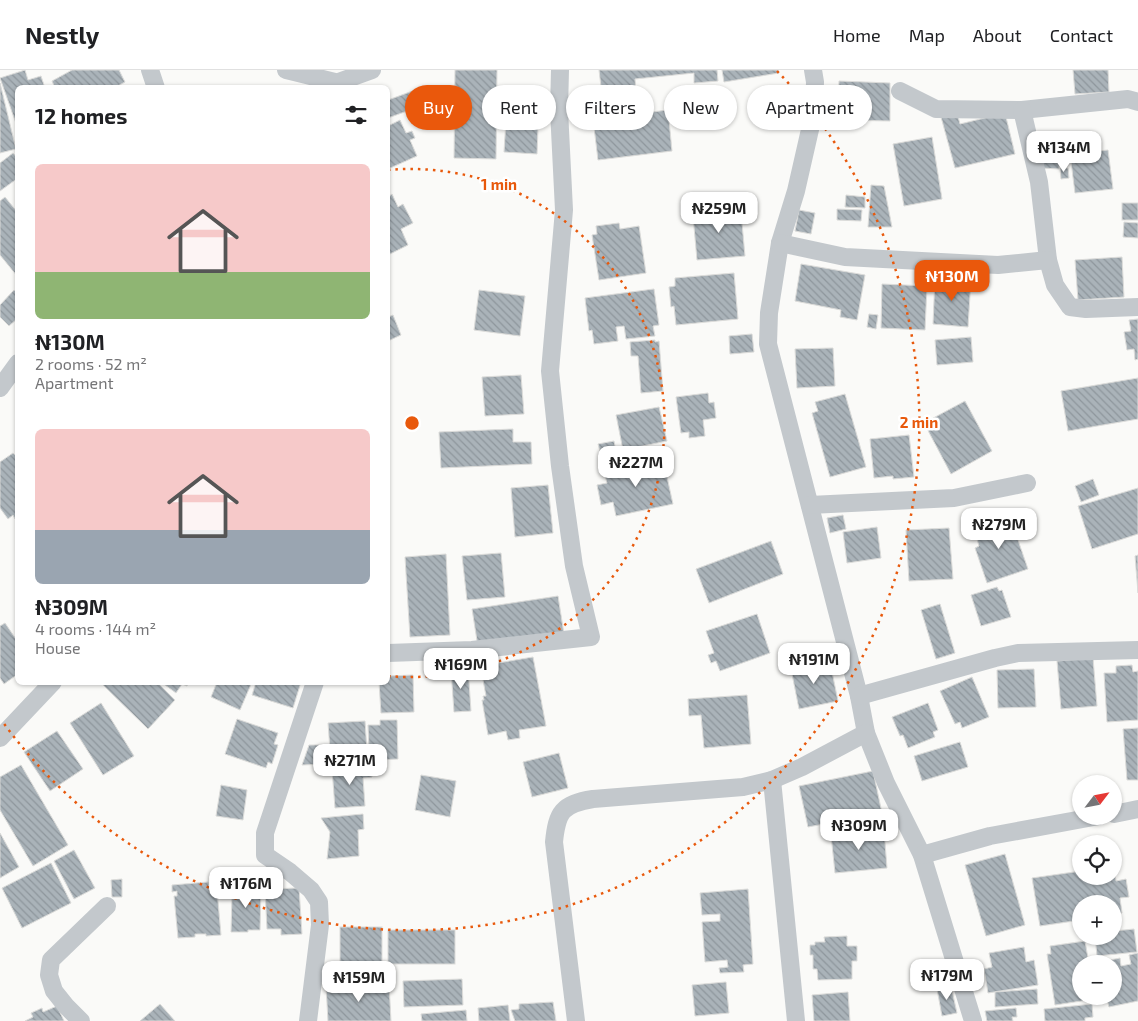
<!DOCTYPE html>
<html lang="en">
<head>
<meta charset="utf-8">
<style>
	body { margin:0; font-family:"Exo 2",sans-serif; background:#f2f2f2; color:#202124; height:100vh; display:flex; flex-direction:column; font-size:19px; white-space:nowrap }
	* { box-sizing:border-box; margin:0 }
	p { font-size:16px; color:#757577 }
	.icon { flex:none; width:28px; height:28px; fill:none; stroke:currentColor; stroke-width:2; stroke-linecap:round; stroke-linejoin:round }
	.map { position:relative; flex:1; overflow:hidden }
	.drawer { position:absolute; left:15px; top:15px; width:375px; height:600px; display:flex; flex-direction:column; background:#fff; border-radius:8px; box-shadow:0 1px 4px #0004 }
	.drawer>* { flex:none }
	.hud { position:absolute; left:405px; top:15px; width:475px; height:45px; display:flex; gap:10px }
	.needle { width:32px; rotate:58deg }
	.tools { position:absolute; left:1072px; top:705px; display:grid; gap:10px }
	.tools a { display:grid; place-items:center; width:50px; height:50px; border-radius:50%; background:#fff; box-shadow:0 1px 4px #0004; font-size:25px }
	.price { position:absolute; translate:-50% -42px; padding:0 11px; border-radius:10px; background:#fff; color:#222; font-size:16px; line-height:32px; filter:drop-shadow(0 1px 2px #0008) }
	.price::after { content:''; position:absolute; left:50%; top:30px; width:15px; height:11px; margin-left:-8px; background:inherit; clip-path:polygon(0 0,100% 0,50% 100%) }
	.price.selected { background:#ea580c; color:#fff }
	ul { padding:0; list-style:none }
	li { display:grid; align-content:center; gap:10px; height:265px; padding:0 20px }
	li span { display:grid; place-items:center; height:155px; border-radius:8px; color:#555 }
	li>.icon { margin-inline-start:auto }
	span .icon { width:90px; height:90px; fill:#fffc; stroke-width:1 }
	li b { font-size:21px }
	h2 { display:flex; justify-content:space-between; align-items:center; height:60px; padding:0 20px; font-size:21px }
	.chip { padding:0 18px; border-radius:22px; background:#fff; box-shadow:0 1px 4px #0004; font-size:18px; line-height:45px }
	.chip.selected { background:#ea580c; color:#fff }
	header { display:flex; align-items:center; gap:30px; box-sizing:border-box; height:70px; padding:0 25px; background:#fff; border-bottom:1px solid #e0e0e0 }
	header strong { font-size:24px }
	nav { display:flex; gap:28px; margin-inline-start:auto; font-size:18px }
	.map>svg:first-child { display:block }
</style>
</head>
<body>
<header>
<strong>Nestly</strong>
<nav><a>Home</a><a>Map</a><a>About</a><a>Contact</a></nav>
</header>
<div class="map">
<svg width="1138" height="951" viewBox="0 0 1138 951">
	<defs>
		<pattern id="building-back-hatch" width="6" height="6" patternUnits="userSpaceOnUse" patternTransform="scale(1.25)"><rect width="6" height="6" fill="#aab3b9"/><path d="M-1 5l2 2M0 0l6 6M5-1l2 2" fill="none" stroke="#8e969c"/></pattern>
	</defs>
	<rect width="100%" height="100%" fill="#fafaf8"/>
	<g fill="url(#building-back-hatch)" stroke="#dcdcda">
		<path d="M25,0L28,10L41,6L45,18H18V59L0,8Z"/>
		<path d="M72,0H119L125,12L114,18H55L52,11Z"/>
		<path d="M455,0H497L496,89L454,88Z"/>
		<path d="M599,0H717L718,11L694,13V3L635,9L636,22L602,25Z"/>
		<path d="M722,0H778L779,3L724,12Z"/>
		<path d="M1073,0H1108L1109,22L1075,24Z"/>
		<path d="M839,11L890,13V51L838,50Z"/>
		<path d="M0,13L16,79L0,83Z"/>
		<path d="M418,19L421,27L418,28L421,36L388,48V30Z"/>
		<path d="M519,25L531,26L530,33H539L537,84L504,82L507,33H519Z"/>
		<path d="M668,40L672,81L598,90L593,49Z"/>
		<path d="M957,43L960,54L1005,43L1015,84L955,98L941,47Z"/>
		<path d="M400,50L406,63L412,61L415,68L410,70L417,86L388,99V56Z"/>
		<path d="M932,67L942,129L904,136L893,74Z"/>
		<path d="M1108,80L1113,119L1075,123L1070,84Z"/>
		<path d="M13,83L18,89V108L0,121V93Z"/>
		<path d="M1043,83L1060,85L1059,99L1042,98Z"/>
		<path d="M1060,98H1068L1069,108L1061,109Z"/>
		<path d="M871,115L884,116L892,157H868Z"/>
		<path d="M392,124L398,137L403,134L413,153L401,159L408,175L388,185V127Z"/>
		<path d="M846,125L865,127V138L845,137Z"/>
		<path d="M5,127L18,143V207L0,185V131Z"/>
		<rect x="1122" y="133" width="16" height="17"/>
		<path d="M736,134L737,142H741L745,186L697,190L693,146L714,144L713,136Z"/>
		<path d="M837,139L862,140L861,151L837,150Z"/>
		<path d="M799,140L815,143L811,164L795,161Z"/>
		<path d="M1124,152L1138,153V168L1123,167Z"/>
		<path d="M619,153L620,159L639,156L646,203L599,210L592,165L597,164L596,156Z"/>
		<path d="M1122,187L1124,227L1078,230L1075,190Z"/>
		<path d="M801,194L865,205L857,250L840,247L841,240L795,231Z"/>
		<path d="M734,203L738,249L676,255L674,236L671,237L669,217L675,216V208Z"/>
		<path d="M935,207L971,209L968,257L933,254Z"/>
		<path d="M882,214L927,216L925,260L881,258Z"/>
		<path d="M654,219L659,255L653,256L655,266L626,269L624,256L616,257L618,271L594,274L592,260L589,261L585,228Z"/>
		<path d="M14,220L18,224V248L9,256L0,247V235Z"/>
		<path d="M479,220L525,226L520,266L474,260Z"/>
		<path d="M869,244L878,245L876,259L867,257Z"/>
		<path d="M393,245L401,265L388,271V247Z"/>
		<path d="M1138,249V289L1135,290L1134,279L1127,280L1124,262L1131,261L1129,250Z"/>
		<path d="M752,264L754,282L730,284L729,266Z"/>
		<path d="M971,267L973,292L937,295L935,270Z"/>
		<path d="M655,270V272L659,271L663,321L641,323L638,286H631L630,272Z"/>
		<path d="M833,278L835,316L797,318L795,279Z"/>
		<path d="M521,305L524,344L485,346L482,307Z"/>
		<path d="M1138,308V349L1068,361L1061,321Z"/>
		<path d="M708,323L709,333L714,332L716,348L703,350L705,366L689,368V362L681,363L676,327Z"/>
		<path d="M845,324L866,397L830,407L812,343L818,341L815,332Z"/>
		<path d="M965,331L992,381L951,404L924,353Z"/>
		<path d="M659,337L667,371L623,380L616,345Z"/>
		<path d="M513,359V372H531L532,394L441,398L439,362Z"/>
		<path d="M909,365L914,407L893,409V406L874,408L870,369Z"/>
		<path d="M614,371L617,387L602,389L598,374Z"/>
		<path d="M13,383L16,386L18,385V448L15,449L13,445L8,449L0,438V392Z"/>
		<path d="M663,389L673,434L616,446L613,432L601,435L597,415L607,413L604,402Z"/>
		<path d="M1093,409L1099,425L1081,432L1075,416Z"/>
		<path d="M548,415L553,463L515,467L511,418Z"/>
		<path d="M1138,418V464L1092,479L1078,436Z"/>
		<path d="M843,445L846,459L830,463L827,448Z"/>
		<path d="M995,446L997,451L1010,447L1028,499L987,513L975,478L979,476L974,459L988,454L986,449Z"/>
		<path d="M877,457L881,488L847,493L843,462Z"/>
		<path d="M949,458L953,509L909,511L906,460Z"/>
		<path d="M771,471L783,504L709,533L696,499Z"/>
		<path d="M501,483L505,527L467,530L462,486Z"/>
		<path d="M446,484L450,565L410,567L405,487Z"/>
		<path d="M1138,485V523L1135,486Z"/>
		<path d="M997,517L999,521L1002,520L1011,547L981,556L971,525Z"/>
		<path d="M558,526L564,564L478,577L472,539Z"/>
		<path d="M940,534L955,583L936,589L921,540Z"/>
		<path d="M757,544L770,583L720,601L716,591L711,593L708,585L714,583L706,561Z"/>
		<path d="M5,553L18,572V604L4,614L0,608V556Z"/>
		<path d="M533,587L546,656L519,660L520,668L508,670L506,661L488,665L482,630H484L483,626H486L483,610L489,609L486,595Z"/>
		<path d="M1093,588L1097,636L1061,639L1057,591Z"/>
		<path d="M830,592L838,631L799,639L791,599Z"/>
		<path d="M1132,595L1133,602L1138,601V650L1107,652L1104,603H1116V596Z"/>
		<path d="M468,598L471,641L454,642L451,600Z"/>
		<path d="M1034,599L1036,637L998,638L997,600Z"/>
		<path d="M413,605L414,642L381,643L379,612H388V606Z"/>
		<path d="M972,607L989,647L962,658L960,652L955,654L940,621Z"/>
		<path d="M100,612H157L175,630L148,659Z"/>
		<path d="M161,612H188L187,616L182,614L176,623Z"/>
		<path d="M217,612H252L240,640L211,627Z"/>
		<path d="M256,612H301L293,638L252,625Z"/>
		<path d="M747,625L751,674L704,678L701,645L689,646L688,629Z"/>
		<path d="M101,633L134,686L103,705L70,653Z"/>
		<path d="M928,633L938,660L933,662L935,667L908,678L903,665L900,666L892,647Z"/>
		<path d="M237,649L278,663L274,674L278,675L272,694L268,692L266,698L225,684Z"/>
		<path d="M380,650H397L398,689L373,690V679H369L368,655H380Z"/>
		<path d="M365,651L367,681H362L363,693L331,694L328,653Z"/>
		<path d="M1138,658V710H1127L1123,659Z"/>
		<path d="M57,661L83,699L50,721L24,682Z"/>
		<path d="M960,672L968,697L922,711L914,686Z"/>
		<path d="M309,675H326V694L302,695Z"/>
		<path d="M559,683L568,718L532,727L523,692Z"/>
		<path d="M21,695L68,775L33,796L0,740V707Z"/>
		<path d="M371,697L372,707L363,708L365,736L335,738L332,699Z"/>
		<path d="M873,701L882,743L808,757L799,716Z"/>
		<path d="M421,705L456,711L450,747L415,740Z"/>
		<path d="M221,715L247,720L243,750L216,746Z"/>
		<path d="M363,744L364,759L358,760L359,786L327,789L330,762L321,748Z"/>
		<path d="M884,760L887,798L835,803L831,765Z"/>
		<path d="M0,763L19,797L0,808Z"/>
		<path d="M74,780L95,818L74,829L54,791Z"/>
		<path d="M1005,784L1025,855L986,866L965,795Z"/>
		<path d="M51,793L71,833L22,858L2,818Z"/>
		<path d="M1114,798L1116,811L1126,809L1129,827L1120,828L1122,843L1114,844V834H1081V850L1040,856L1032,808L1081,801V806H1114Z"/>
		<path d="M122,809V827H112L111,810Z"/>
		<path d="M208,812L209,820H217L221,865L206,866V864H195V867L178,868L174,826H177V821L172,822V815Z"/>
		<path d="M230,817L261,818L260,860H248V862H231L232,825L230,826Z"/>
		<path d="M299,818L302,864L281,865V859H267L265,819Z"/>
		<path d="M748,819L753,894L743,895L744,902L720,903L719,898L728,897L727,890L705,892L702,852L720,851V844L702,845L700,823Z"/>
		<rect x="340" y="857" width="42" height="38"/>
		<path d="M1134,859L1137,882L1097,886L1095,866H1114V861Z"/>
		<rect x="388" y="860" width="67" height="34"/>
		<path d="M847,866V876H857V891H852V909L818,910L817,899H813V885H810V875H815V872H825L824,867Z"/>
		<path d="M1085,871L1089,894H1081V926H1100L1101,928L1055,935L1047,884H1051L1050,876Z"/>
		<path d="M1024,877L1026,892L1034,890L1038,915L988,923L984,899L992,897L989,883Z"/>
		<path d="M1138,883V931L1109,937L1106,926H1114V894H1100V892L1120,888L1121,896L1131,894L1129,885Z"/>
		<path d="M462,909L463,935L404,937L403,911Z"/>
		<path d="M726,912L729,943L695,946L692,915Z"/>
		<path d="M389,913L391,951H328L326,916Z"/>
		<path d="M951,916L957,943L942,946L937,919Z"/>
		<path d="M1037,919L1038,934L995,937V922Z"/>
		<path d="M848,922L850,951H814L812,925Z"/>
		<path d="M553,932L556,951H515L511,940L519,939V934Z"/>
		<path d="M160,934L175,951H140Z"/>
		<path d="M1092,934L1093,947L1085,948V951H1045L1044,939Z"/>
		<path d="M508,935L510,951H479L478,938Z"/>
		<path d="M57,936L64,951H25L33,947L31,943L42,938L43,942Z"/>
		<path d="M1016,938L1017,947H1012L1013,951H987L985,941Z"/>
		<path d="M466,940L467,951H422L421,944Z"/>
	</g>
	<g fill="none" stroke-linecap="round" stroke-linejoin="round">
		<g stroke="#c3c8cc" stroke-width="18">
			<path d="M150,0L156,18"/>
			<path d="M286,0L335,12"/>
			<path d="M813,0L815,12L814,42L796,121L780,173L769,243L768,274L859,626L866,663L886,713L922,785L973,951"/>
			<path d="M322,18L372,0"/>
			<path d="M900,21L936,39L1022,40L1128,29L1138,32"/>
			<path d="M1022,40L1039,112L1048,190L1055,215L1070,237L1086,239L1138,237"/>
			<path d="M780,173L845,187L998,195L1048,190"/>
			<path d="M0,318L18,293"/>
			<path d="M810,435L954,428L1027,413"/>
			<path d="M388,583L472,580L591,567L574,496L560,396L550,301L564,140L559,40L560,0"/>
			<path d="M859,626L995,588L1018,583L1138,580"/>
			<path d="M0,668L53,612"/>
			<path d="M772,710L796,951"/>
			<path d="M1114,744L1138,739"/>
			<path d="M922,785L990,766L1099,746"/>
			<path d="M81,951L66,936L54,921L49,905L51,890L107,836"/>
			<path d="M308,951L320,855L319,832L311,820L290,802L265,785V763L315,612"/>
			<path d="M576,951L554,772C557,742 562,734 593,729L743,717L772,710L802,697L866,663"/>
		</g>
	</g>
	<g fill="none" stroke="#e8590c" stroke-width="2.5" stroke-dasharray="2.5 5">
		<path d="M388 100A254 254 0 1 1 388 606"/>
		<path d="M777 1A507 507 0 1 1 2 651"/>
	</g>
	<circle cx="412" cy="353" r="8" fill="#e8590c" stroke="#fff" stroke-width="2.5"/>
	<g font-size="15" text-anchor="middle" font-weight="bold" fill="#e8590c" stroke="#fff" stroke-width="5" stroke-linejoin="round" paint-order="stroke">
		<text x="499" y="120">1 min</text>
		<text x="919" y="358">2 min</text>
	</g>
</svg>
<div class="tools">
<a><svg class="needle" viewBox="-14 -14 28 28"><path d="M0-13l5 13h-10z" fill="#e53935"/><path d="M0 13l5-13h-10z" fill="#757577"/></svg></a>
<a><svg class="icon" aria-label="locate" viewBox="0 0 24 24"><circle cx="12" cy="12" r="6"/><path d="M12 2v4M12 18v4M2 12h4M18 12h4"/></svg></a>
<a>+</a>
<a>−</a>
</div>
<b class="price" style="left:1064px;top:103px">₦134M</b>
<b class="price" style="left:719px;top:164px">₦259M</b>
<b class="price selected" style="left:952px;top:232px">₦130M</b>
<b class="price" style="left:636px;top:418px">₦227M</b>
<b class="price" style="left:999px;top:480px">₦279M</b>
<b class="price" style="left:814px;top:615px">₦191M</b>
<b class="price" style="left:461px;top:620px">₦169M</b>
<b class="price" style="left:350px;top:716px">₦271M</b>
<b class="price" style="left:859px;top:781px">₦309M</b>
<b class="price" style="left:246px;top:839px">₦176M</b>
<b class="price" style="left:947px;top:931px">₦179M</b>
<b class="price" style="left:359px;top:933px">₦159M</b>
<div class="hud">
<a class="chip selected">Buy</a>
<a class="chip">Rent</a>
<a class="chip">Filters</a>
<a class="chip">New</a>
<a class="chip">Apartment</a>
</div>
<section class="drawer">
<h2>12 homes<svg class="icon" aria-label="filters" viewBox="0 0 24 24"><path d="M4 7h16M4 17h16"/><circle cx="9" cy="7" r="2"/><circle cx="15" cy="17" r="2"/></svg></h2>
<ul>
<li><span style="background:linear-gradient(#f6c9c9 70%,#8fb573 0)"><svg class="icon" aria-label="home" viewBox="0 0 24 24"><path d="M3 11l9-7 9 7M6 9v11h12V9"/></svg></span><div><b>₦130M</b><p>2 rooms · 52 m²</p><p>Apartment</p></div></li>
<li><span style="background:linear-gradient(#f6c9c9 65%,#9aa5b1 0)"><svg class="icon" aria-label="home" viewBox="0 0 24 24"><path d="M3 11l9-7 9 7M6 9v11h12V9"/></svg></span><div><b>₦309M</b><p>4 rooms · 144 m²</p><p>House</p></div></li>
</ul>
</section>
</div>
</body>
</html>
